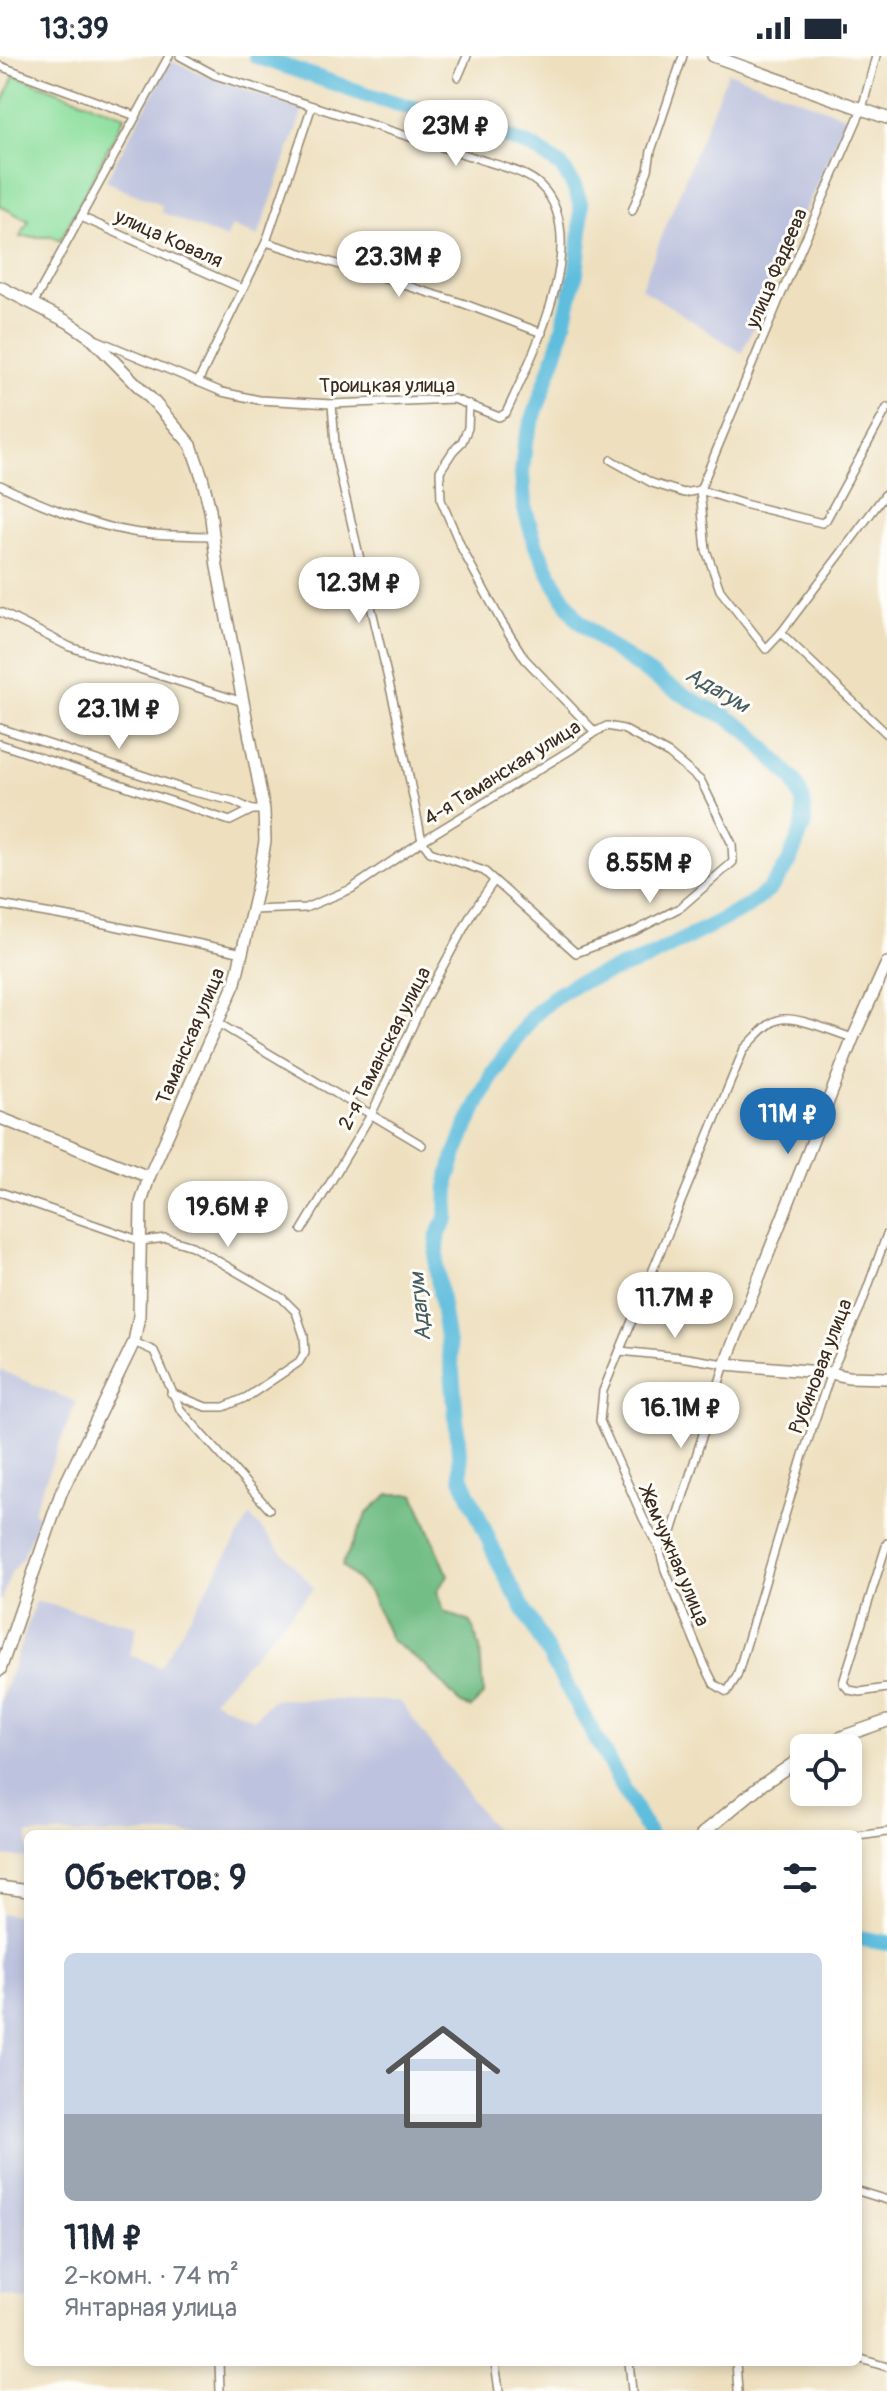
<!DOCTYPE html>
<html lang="ru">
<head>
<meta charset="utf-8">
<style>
	body { margin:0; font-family:Pangolin,sans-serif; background:#f6f6f7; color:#1f2937; height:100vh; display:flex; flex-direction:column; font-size:30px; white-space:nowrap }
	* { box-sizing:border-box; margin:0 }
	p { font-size:26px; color:#747a83 }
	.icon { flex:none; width:44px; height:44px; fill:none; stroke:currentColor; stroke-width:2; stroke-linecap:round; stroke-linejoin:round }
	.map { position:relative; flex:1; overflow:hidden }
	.details { position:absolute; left:24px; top:1774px; width:838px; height:536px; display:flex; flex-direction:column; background:#fff; border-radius:12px; box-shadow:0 4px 12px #0003 }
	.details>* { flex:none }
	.fabs { position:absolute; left:790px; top:1678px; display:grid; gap:16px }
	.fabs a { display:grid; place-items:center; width:72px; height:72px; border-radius:12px; background:#fff; box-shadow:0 4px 12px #0003; font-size:40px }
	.price { position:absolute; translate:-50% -68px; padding:0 18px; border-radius:28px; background:#fff; color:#222; font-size:26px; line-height:52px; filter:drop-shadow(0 2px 4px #0008) }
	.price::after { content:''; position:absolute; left:50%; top:48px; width:24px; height:18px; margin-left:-12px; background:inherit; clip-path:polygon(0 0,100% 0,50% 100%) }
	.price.on { background:#1f6fb2; color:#fff }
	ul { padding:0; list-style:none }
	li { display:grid; align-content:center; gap:16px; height:424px; padding:0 40px }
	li+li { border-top:2px solid #e0e1e3 }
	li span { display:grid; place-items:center; height:248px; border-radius:12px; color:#555 }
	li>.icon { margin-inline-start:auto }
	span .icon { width:144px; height:144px; fill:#fffc; stroke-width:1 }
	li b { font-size:34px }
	h2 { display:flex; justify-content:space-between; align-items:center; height:96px; padding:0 40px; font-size:34px }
	.status { display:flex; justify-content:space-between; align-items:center; height:56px; padding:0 40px; background:#fff; direction:ltr }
	.status svg { height:22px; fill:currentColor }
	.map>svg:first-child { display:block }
</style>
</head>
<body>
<div class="status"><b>13:39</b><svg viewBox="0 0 49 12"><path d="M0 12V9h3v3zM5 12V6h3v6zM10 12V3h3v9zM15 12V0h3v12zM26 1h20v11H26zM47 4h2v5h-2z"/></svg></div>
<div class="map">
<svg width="887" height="2335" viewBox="0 0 887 2335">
	<rect width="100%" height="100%" fill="#fdfcf7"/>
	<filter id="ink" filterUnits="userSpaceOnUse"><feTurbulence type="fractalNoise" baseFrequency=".0125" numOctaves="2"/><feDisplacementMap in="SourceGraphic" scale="16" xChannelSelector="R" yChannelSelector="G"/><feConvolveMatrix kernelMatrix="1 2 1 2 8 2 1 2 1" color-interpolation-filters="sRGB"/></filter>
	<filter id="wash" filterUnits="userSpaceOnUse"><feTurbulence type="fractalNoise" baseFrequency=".006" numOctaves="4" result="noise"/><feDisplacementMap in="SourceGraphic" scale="32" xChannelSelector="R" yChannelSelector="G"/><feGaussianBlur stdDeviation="1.8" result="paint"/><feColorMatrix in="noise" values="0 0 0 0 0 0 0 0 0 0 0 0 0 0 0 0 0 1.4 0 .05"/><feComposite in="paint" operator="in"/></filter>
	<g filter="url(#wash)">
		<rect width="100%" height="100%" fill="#eee0bf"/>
		<g fill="#bdc3de">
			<path d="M171,5L209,21L303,54L258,181L232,170L226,183L161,156L162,149L121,133L106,124Z"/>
			<path d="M728,16L847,61L742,297L641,232Z"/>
			<path d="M0,1314L76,1346L33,1456L39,1460L23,1501L11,1517L0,1547Z"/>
			<path d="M250,1460L314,1532L213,1644L253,1663L273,1643L400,1645L497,1778H28V1802L0,1800V1647L36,1545L137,1570L130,1599L160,1611Z"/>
			<path d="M0,1857L28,1861V2244L0,2239Z"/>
		</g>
		<path fill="#8edf9f" stroke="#64845e" stroke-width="2" d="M14,19L125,60L60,185L52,181H20L29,165L0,150V55Z"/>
		<path fill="#72be86" stroke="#567452" stroke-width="2" d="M389,1438H414L448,1519L437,1535L444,1556L471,1566L480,1592L483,1639L471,1652L461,1648L426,1610L391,1584L370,1537L342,1509L368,1456Z"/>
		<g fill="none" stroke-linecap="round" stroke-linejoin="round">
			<g stroke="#5fbddd" stroke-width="16">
				<path d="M256,0L368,39L487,73L535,92L562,111L574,130L581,149V176L576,217L559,288L525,386L522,417L524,450L536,490L555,528L577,563L607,589L665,628L701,649L727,661L749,676L794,724L803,745L804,767L797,786L787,810L769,834L747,851L646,903L575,928L553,942L532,961L493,1016L467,1070L455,1100L448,1122L447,1162L438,1179L436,1210L452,1315L461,1420L501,1512L649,1778"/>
				<path d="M858,1882L887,1887"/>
			</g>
		</g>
	</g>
	<g filter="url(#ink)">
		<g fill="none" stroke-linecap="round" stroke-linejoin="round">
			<defs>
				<g id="street">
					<path d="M876,0L862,53L781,239L700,434L706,494L720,534L766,593L781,577L887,436"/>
					<path d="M0,10L136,60"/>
					<path d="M458,21L467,0"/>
					<path d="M632,155L648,114L651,95L683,0"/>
					<path d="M81,161L243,233"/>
					<path d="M266,186L462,247L542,277"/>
					<path d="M33,248L169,0"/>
					<path d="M95,283L222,336L259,344L332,348L454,343L499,361L506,357C531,303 593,182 541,130C526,115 499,110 479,103L215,19L180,0"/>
					<path d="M198,326L266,186L312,50"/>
					<path d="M332,348L336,401L397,661L422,785L430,796L484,815L576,897L635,875L681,851L733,806L732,788L701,725L669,698L623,673L607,670L595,676"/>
					<path d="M611,404L652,427L684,437L700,434L744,448L822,467L826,464L887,352"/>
					<path d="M0,429C38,448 91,469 133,476C159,480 187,479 213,480"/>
					<path d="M0,556L70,591L243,646"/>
					<path d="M781,577L887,678"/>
					<path d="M0,672L190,735L233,745L252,754H264"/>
					<path d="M0,688L230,765L252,754"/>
					<path d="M0,849L86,864L243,897"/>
					<path d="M252,854L305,852L351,833L422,785L572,693L595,676L525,603L501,565L462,493L441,444L440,415L453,395L462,386L468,372L469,348"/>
					<path d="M218,967L422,1089"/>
					<path d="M853,982C836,977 794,958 778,964C765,968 754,984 744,993L603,1335L600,1365L643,1462L659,1492L665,1514L705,1610L714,1628L727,1636L737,1620L803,1399L831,1317L861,1250L887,1178"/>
					<path d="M0,1136L141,1185L166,1182L192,1190L282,1242L296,1256L304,1280L305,1296L299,1306L247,1341L224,1351H206L171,1337"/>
					<path d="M302,1174L372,1057L424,945L472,857L494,825"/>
					<path d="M134,1286L154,1295L180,1353L269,1453"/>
					<path d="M620,1295L680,1301L725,1308L672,1476L659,1492"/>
					<path d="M887,1487L843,1627L849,1634L860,1636L887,1632"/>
					<path d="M858,1780L887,1776"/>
					<path d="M858,2135L887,2144"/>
					<path d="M858,2302L887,2311"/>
					<path d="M219,2306L220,2335"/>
					<path d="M495,2306L499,2335"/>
					<path d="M629,2306L632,2335"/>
					<path d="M736,2306L738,2335"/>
				</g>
				<g id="secondary">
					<path d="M713,0L887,62"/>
					<path d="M0,231L68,266L90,281L155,347L191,389L202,421L210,454L217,511L264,754L265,785L258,828L235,927L149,1121L141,1147L139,1260L134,1286L61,1437L0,1614"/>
					<path d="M887,907L853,982L725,1308L831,1317L848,1321L887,1322"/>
					<path d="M0,1062L149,1121"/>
					<path d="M819,1692L844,1680L887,1665"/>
					<path d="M702,1778L760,1730L804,1700"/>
					<path d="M0,1831L28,1835"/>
				</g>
			</defs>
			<use href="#street" stroke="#94856e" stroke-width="10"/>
			<use href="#secondary" stroke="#94856e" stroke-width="14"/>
			<use href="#street" stroke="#fff" stroke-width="7"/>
			<use href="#secondary" stroke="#fff" stroke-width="11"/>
		</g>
	</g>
	<g text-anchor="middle" stroke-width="6" stroke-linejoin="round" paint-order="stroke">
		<g font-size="20" fill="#3b2a1e" stroke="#fdfcf7">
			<text transform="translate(169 182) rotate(24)" y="7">улица Коваля</text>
			<text transform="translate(776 212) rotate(-67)" y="7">улица Фадеева</text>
			<text x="387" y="336">Троицкая улица</text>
			<text transform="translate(502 716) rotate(-32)" y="7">4-я Таманская улица</text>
			<text transform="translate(190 980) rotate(-67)" y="7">Таманская улица</text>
			<text transform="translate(384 992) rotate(-63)" y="7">2-я Таманская улица</text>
			<text transform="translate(820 1310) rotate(-69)" y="7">Рубиновая улица</text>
			<text transform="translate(675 1500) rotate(67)" y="7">Жемчужная улица</text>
		</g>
		<g font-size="22" font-style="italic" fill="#485d61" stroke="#fdfcf7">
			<text transform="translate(718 633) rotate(30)" y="8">Адагум</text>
			<text transform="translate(419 1251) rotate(-96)" y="8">Адагум</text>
		</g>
	</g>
</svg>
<div class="fabs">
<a><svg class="icon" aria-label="locate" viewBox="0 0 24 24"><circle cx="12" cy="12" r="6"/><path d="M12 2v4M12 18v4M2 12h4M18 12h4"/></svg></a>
</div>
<b class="price" style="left:456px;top:112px">23M ₽</b>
<b class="price" style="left:399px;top:243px">23.3M ₽</b>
<b class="price" style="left:359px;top:569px">12.3M ₽</b>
<b class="price" style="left:119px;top:695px">23.1M ₽</b>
<b class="price" style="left:650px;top:849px">8.55M ₽</b>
<b class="price on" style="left:788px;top:1100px">11M ₽</b>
<b class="price" style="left:228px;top:1193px">19.6M ₽</b>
<b class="price" style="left:675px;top:1284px">11.7M ₽</b>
<b class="price" style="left:681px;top:1394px">16.1M ₽</b>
<section class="details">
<h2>Объектов: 9<svg class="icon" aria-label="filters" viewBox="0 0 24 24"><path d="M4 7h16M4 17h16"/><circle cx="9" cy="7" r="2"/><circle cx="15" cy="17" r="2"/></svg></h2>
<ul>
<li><span style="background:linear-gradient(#c9d6e8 65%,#9aa5b1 0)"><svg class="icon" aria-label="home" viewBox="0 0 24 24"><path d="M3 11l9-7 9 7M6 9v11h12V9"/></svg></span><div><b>11M ₽</b><p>2-комн. · 74 m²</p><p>Янтарная улица</p></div></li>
</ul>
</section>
</div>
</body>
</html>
